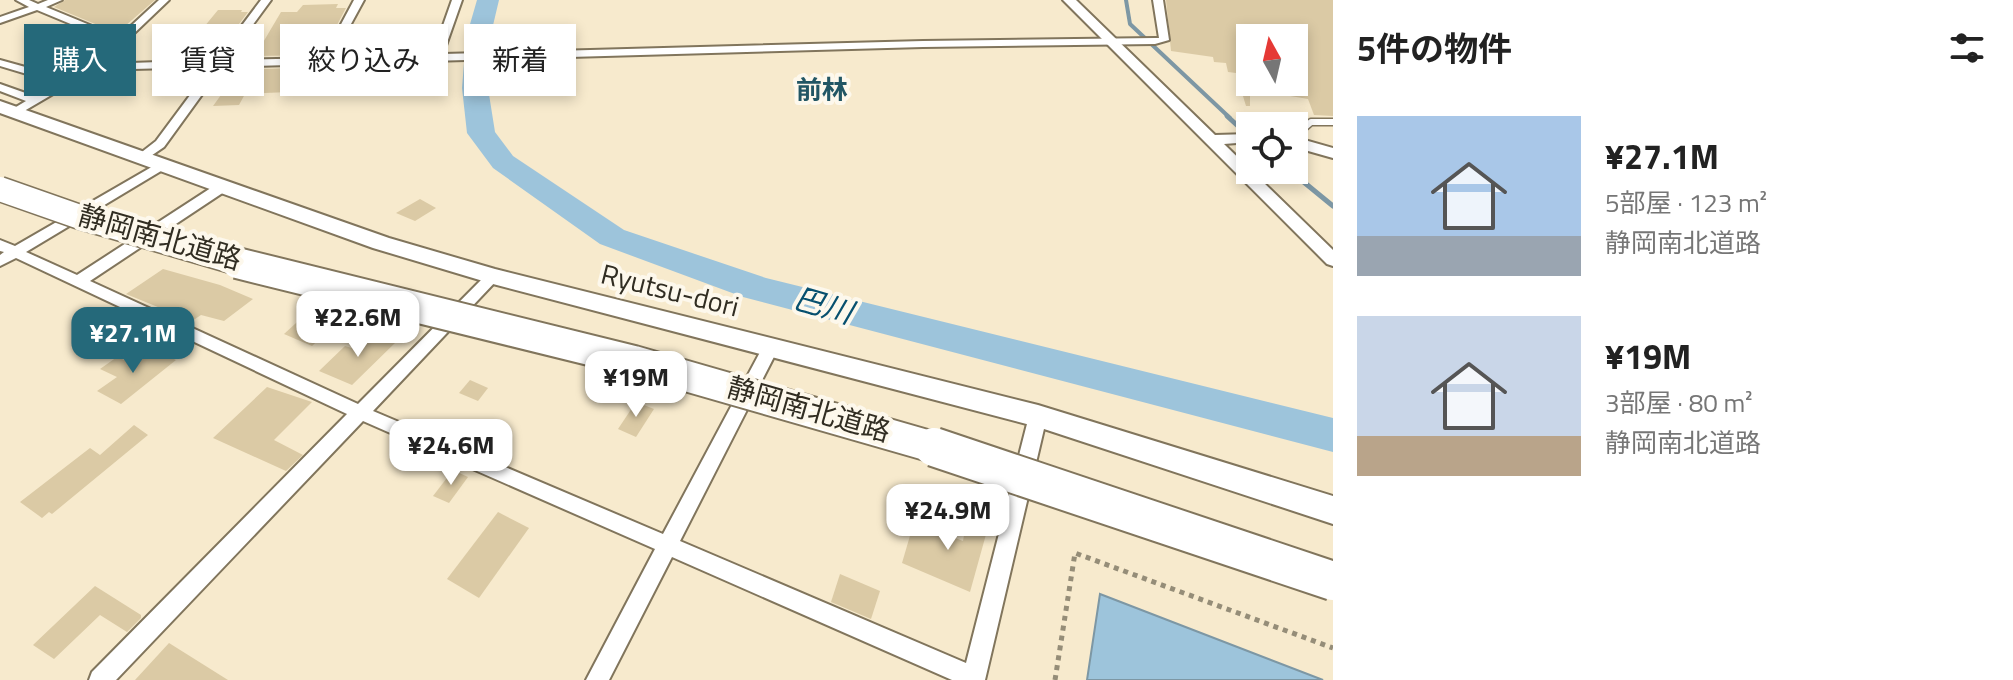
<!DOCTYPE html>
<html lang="ja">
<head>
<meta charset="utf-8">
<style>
	body { margin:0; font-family:"Titillium Web","Noto Sans JP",sans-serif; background:#f2f2f2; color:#222; height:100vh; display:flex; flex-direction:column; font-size:30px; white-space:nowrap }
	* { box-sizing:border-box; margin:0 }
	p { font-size:26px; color:#767676 }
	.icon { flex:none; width:44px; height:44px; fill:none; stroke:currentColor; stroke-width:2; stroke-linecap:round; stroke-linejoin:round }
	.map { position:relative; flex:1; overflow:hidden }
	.details { display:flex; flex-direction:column; background:#fff; width:680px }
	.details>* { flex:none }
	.hud { position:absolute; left:24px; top:24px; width:760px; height:72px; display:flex; gap:16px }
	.needle { width:52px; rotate:352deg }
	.buttons { position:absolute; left:1236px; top:24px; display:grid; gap:16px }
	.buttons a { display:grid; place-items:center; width:72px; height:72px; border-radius:0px; background:#fff; box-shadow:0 4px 12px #0003; font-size:40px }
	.price { position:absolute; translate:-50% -68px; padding:0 18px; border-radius:16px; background:#fff; color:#222; font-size:26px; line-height:52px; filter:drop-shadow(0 2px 4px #0008) }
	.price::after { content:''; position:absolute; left:50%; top:48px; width:24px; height:18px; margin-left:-12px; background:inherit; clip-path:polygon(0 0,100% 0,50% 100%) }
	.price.on { background:#25697a; color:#fff }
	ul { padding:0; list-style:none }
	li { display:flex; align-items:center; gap:24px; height:200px; padding:0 24px }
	li span { display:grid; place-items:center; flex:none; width:224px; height:160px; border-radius:0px; color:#555 }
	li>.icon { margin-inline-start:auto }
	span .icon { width:96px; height:96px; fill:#fffc; stroke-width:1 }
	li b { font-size:34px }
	h2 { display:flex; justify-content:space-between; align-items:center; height:96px; padding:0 24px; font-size:34px }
	.tag { padding:0 28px; border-radius:0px; background:#fff; box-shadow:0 4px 12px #0003; font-size:28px; line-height:72px }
	.tag.on { background:#25697a; color:#fff }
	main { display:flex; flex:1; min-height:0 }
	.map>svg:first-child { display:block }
</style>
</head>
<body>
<main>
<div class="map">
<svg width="1333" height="680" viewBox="0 0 1333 680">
	<rect width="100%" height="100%" fill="#f7eacd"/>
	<path fill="#9dc4db" stroke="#7d97a4" stroke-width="2" d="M1100,594L1323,680H1087Z"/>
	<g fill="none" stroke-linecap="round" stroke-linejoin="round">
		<path stroke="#7d97a4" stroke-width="4" d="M1126,0L1130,24L1230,118"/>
		<g stroke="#7d97a4" stroke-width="5">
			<path d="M1227,116L1250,137"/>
			<path d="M1289,170L1333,206"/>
		</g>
		<path fill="#9dc4db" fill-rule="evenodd" d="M477,0H499L490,38L488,88L495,132L513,156L624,230L766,278L1333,418V452L743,297L600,244L493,168L467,133L462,88L466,38Z"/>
	</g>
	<g fill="#dbcaa5">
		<path d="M65,0H155L117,33L54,7Z"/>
		<path d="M1166,0H1333V116L1314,115L1308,99L1261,91V82H1294V38H1250V106H1246L1236,73L1228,72L1226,63L1214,62L1213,57L1171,51Z"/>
		<path d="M338,4L336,8H346L321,55L255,56L281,12H297L303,5Z"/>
		<path d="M218,10H242L241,12H248L233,32L199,33Z"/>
		<path d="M326,67L312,91L245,94L239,105L213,106L221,95H206L225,70Z"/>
		<path d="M420,199L436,208L415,221L396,213Z"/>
		<path d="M163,269L220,285L253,299L224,321L201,315L192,321L126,294Z"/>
		<path d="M307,313L335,324L312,346L284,334Z"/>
		<path d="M374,331L396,342L352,385L319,371L345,346L355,349Z"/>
		<path d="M152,349L176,360L121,404L97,391L117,377L100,369L117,357L134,364Z"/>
		<path d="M470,380L488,388L478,401L459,393Z"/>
		<path d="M267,387L312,402L274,440L303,455L286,471L213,438Z"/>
		<path d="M636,402L654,409L636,437L618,429Z"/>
		<path d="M134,425L148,435L52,514L49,512L42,518L20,502L90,448L100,455Z"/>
		<path d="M453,470L468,477L449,503L433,496Z"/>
		<path d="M498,512L529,528L479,598L447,579Z"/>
		<path d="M968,512L990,520L970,592L902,563L914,522L963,541Z"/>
		<path d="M840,574L880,591L871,619L831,602Z"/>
		<path d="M95,586L141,615V618L127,632L100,615L54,659L33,645Z"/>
		<path d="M169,643L228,680H135Z"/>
	</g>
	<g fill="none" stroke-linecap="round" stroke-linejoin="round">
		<defs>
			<path id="service" d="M1294,137L1311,122H1333"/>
			<g id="minor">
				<path d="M16,0H29L38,4L48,0H62L46,7L119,37L159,0H169L102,64L216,60L261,0H271L227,60L323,58L354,0H364L333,57L433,54L452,0H462L443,54L923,41L1155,38H1159L1153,0H1163L1169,40L1155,44L923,47L222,67L164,147L142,162L138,161V155L156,141L211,67L94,70L19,114H11V110L26,101L0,91V84L34,96L57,83L0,66V60L65,78L88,65L114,42L37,10L0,23V17L29,7Z"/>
				<path d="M162,161L168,165L166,168L26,252L77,275L217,184H227V190L90,281L358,404L488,273H498L500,276L498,279L373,411L663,534L765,343H777L779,347L680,541L966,663L1029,416L1032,411L1038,409L1044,411L1047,416L985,680H952L672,557L609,680H586L655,549L363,421L116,680H89L92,672L347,414L16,258L0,266V255L4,252L0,251V240L15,246Z"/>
			</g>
			<g id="tertiary">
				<path d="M1063,0H1076L1215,135L1250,134V142L1224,144L1333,250V266L1327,264Z"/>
				<path d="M1294,137L1333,148V158L1294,147Z"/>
			</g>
			<path id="primary" d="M0,101L389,238L495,269L1038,405L1333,496V524L1038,427L493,284L373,248L0,113Z"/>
		</defs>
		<use href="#service" stroke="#81755c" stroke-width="9"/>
		<use href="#minor" stroke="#81755c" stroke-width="4"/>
		<use href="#tertiary" stroke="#81755c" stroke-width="4"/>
		<use href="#primary" stroke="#81755c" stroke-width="4"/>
		<path stroke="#958d78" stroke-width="5" stroke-dasharray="5 5" stroke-linecap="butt" d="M1055,680L1075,553L1333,648"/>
		<use href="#service" stroke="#fff" stroke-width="6"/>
		<use href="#minor" fill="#fff" fill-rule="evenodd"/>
		<use href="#tertiary" fill="#fff" fill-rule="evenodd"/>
		<use href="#primary" fill="#fff" fill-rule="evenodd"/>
		<defs>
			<path id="motorway-bridge-far2" d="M0,189L77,216L245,265"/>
			<path id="motorway-bridge-far1" d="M237,263L634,361L940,449"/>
			<path id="motorway-bridge" d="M934,447L1333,581"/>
		</defs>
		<use href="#motorway-bridge-far2" stroke="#81755c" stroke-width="27" stroke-linecap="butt"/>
		<use href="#motorway-bridge-far1" stroke="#81755c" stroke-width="34" stroke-linecap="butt"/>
		<use href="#motorway-bridge" stroke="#81755c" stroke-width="42" stroke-linecap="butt"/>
		<use href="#motorway-bridge-far2" stroke="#fff" stroke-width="24"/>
		<use href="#motorway-bridge-far1" stroke="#fff" stroke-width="30"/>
		<use href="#motorway-bridge" stroke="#fff" stroke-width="38"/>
	</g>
	<g text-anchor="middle" stroke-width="8" stroke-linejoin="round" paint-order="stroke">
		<g font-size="26" font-weight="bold" fill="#215664" stroke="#fdf8ec">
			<text x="822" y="99">前林</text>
		</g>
		<g font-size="28" fill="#312d22" stroke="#fdf8ec">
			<text transform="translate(160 237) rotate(16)" y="10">静岡南北道路</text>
			<text transform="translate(670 290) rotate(14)" y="10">Ryutsu-dori</text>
			<text transform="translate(809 409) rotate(16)" y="10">静岡南北道路</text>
		</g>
		<g font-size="30" font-style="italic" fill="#07506f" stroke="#fdf8ec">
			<text transform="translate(823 306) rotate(16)" y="10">巴川</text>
		</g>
	</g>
</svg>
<div class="buttons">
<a><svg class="needle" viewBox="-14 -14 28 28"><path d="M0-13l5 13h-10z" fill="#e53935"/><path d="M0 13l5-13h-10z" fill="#767676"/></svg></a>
<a><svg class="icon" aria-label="locate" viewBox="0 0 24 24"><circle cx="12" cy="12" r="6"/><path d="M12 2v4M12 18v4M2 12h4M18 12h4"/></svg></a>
</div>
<b class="price" style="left:358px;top:359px">¥22.6M</b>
<b class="price on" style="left:133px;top:375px">¥27.1M</b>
<b class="price" style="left:636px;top:419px">¥19M</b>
<b class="price" style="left:451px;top:487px">¥24.6M</b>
<b class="price" style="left:948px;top:552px">¥24.9M</b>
<div class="hud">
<a class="tag on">購入</a>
<a class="tag">賃貸</a>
<a class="tag">絞り込み</a>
<a class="tag">新着</a>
</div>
</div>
<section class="details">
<h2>5件の物件<svg class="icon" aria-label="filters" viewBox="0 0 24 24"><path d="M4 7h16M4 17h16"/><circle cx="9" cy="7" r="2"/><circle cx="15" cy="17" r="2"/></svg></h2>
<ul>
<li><span style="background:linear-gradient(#a9c7e8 75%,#9aa5b1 0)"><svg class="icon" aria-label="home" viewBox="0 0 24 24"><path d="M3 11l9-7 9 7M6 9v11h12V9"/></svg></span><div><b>¥27.1M</b><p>5部屋 · 123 m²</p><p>静岡南北道路</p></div></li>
<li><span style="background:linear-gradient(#c9d6e8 75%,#b9a48a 0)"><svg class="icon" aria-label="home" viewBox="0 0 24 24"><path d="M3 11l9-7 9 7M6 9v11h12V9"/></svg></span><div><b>¥19M</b><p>3部屋 · 80 m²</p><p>静岡南北道路</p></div></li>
</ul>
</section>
</main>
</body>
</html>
